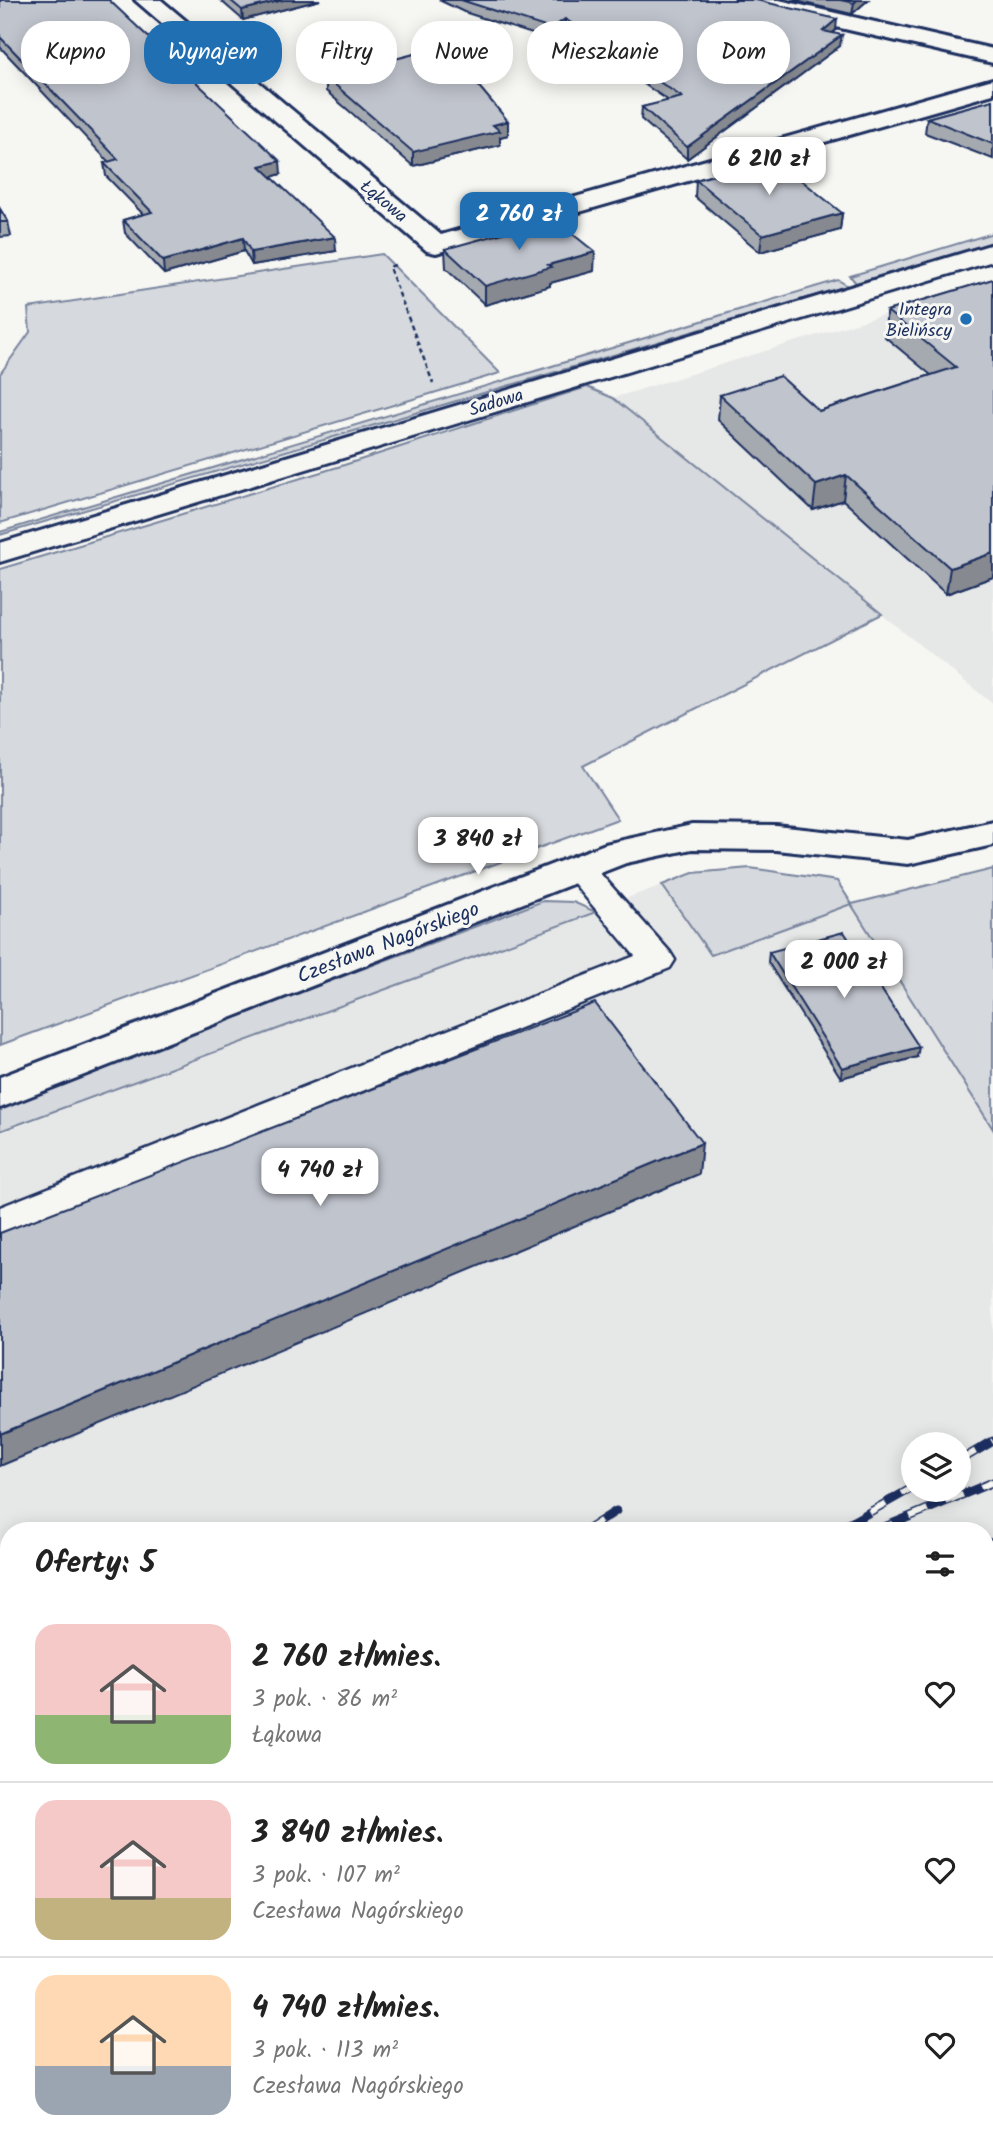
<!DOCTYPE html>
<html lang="pl">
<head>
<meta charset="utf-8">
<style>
	body { margin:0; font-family:Kalam,sans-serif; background:#f2f2f2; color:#222; height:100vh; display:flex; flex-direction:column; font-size:26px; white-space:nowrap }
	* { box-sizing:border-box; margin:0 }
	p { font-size:23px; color:#767676 }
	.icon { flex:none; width:38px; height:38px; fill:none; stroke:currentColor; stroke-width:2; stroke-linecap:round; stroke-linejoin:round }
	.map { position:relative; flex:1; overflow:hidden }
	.sheet { position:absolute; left:0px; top:1522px; width:994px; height:625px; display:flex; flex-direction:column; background:#fff; border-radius:28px 28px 0 0; box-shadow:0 4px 18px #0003 }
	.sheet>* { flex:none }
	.top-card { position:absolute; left:21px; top:21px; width:952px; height:63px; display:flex; gap:14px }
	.controls { position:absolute; left:901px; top:1432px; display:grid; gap:14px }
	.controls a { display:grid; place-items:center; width:70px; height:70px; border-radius:50%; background:#fff; box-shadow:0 4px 18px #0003; font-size:35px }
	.price { position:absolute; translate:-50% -60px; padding:0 16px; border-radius:14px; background:#fff; color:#222; font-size:23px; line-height:46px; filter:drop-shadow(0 2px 4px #0008) }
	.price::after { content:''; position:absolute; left:50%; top:42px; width:21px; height:16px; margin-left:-10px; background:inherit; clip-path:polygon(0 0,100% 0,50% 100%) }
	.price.current { background:#1f6fb2; color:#fff }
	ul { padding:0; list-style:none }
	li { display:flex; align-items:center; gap:21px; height:175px; padding:0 35px }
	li+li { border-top:2px solid #e0e0e0 }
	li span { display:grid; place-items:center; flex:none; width:196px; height:140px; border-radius:21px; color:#555 }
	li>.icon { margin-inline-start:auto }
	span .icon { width:84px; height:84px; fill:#fffc; stroke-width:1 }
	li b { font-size:30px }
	h2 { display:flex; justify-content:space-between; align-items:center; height:84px; padding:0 35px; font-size:30px }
	.chip { padding:0 24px; border-radius:28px; background:#fff; box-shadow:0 4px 18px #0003; font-size:24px; line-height:63px }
	.chip.current { background:#1f6fb2; color:#fff }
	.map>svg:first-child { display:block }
</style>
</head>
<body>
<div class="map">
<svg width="993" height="2146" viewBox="0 0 993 2146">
	<rect width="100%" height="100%" fill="#f6f6f2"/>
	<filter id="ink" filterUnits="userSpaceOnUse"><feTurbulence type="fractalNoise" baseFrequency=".0143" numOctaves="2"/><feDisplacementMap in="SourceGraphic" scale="14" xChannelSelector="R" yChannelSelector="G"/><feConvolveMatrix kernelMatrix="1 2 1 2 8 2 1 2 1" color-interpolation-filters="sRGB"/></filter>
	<g filter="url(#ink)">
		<g fill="#e6e7e7" fill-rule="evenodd">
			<path d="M993,281V704L613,398Z"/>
			<path d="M662,885L711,955L851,904L993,1129V1664L985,1669V1531H9V2138L238,2139L225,2146H0V1133ZM914,1444H959V1489H914Z"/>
		</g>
		<g fill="#d6d9dd" stroke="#78849e" stroke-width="2">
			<path d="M993,233V242L856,283L850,276Z"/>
			<path d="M382,254L500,373L0,523V374L30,332L28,308Z"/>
			<path d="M838,280L848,286L0,535V532Z"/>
			<path d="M587,387L613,398L882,614L583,766L618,819L0,1045V569L341,466Z"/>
			<path d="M750,868L837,881L852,904L993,869V1129L851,904L711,955L662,885L693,873Z"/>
			<path d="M543,901L573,902L596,912L0,1131V1110L80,1075Z"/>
			<path d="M993,1664V1939L985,1944V1669Z"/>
		</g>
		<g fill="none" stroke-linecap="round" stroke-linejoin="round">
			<defs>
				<path id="lane" d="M578,858L589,861L670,952L675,960L670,968L0,1236V1207L635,956L562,869L567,861Z"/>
				<g id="street">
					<path d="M135,0H161L441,235L993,79V94L436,253L427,251Z"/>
					<path d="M736,0H779L993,49V63L748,7L740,5Z"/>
					<path d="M993,244V261L0,562V543Z"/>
					<path d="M993,821V845L908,864L776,850L692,849L626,863L0,1108V1077L605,844L692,825L776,826L908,840Z"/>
				</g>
				<g id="secondary">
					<path d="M993,2032V2086L985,2089V2035Z"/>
					<path d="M829,2138H892L889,2146H826Z"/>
				</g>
			</defs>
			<use href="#lane" stroke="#1b2f5e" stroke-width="5"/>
			<use href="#street" stroke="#1b2f5e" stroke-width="6"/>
			<use href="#secondary" stroke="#1b2f5e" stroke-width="6"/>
			<path stroke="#1b2f5e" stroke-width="2.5" stroke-dasharray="5 3.5" stroke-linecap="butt" d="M395,265L389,267L433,383"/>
			<use href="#lane" fill="#f6f6f2" fill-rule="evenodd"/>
			<use href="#street" fill="#f6f6f2" fill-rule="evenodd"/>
			<use href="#secondary" fill="#f6f6f2" fill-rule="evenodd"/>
			<defs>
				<g id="rail">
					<path d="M959,1461L993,1441"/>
					<path d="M585,1531L616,1511"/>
					<path d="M836,1531L914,1487"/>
					<path d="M875,1531L993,1482"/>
					<path d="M985,1546L993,1542"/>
					<path d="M985,1604L993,1600"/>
					<path d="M0,1850L9,1846"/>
					<path d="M0,1946L9,1941"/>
					<path d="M0,2018L9,2013"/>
					<path d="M0,2099L9,2094"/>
					<path d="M22,2146L36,2138"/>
				</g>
			</defs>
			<use href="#rail" stroke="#1b2f5e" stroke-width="9"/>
			<use href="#rail" stroke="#f6f6f2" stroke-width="6" stroke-dasharray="19" stroke-linecap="butt"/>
		</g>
		<g fill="#a5a9b0" stroke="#1b2f5e" stroke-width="2">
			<path d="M0,0L281,174L271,177L336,251L252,265L244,251L164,274L125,233L123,220L143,214L106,176L104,163L109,162L0,47Z"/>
			<path d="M220,0H320L243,20Z"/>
			<path d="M439,0H756L836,30L832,33L840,46L687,159L641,119L642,107L669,101L565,31L551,40L464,12Z"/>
			<path d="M791,0H868L852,14Z"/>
			<path d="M326,77L508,121V135L500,137V145L413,166L326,91Z"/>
			<path d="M993,100V159L925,133L927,118Z"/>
			<path d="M696,180L842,213L840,230L760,252L695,197Z"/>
			<path d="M0,209L8,222L11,236L0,237Z"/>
			<path d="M445,249L594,271L550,283V286L485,305L446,268Z"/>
			<path d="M993,279V577L946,594L843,500L813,510L718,420L720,395L819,411L931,375L884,336L887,311Z"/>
			<path d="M769,952L917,1057L841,1078L768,962Z"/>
		</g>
		<g fill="#868990" stroke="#1b2f5e" stroke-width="2">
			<path d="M283,0H320L243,20L242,10Z"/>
			<path d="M857,0H868L852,14L854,3Z"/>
			<path d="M565,19V31L551,40V29Z"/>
			<path d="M837,19L836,30L822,42L823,31Z"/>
			<path d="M842,35L840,46L687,159V147Z"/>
			<path d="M508,121V135L500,137V145L413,166V152L493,125Z"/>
			<path d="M280,161L281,174L261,180L260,166Z"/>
			<path d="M842,213L840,230L760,252L762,235Z"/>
			<path d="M335,237L336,251L252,265L251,252Z"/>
			<path d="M243,238L244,251L164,274L163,261Z"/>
			<path d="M595,252L594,271L550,283V286L485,305V286L548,265Z"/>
			<path d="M846,475L843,500L813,510L816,485Z"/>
			<path d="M993,553V577L946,594L950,568Z"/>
			<path d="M919,1047L917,1057L841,1078L842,1068Z"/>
			<path d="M702,1143L699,1174L0,1466V1434Z"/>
			<path d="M553,2138H580L567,2146H540Z"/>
		</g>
		<g fill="#c0c4cd" stroke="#1b2f5e" stroke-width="2">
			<path d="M0,0H109L280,161L260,166L335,237L251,252L243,238L163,261L123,220L152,212L104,163L118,159L0,37Z"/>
			<path d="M230,0H283L242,10Z"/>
			<path d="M461,0H756L837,19L823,31L842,35L687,147L642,107L682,97L565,19L551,29Z"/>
			<path d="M840,0H857L854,3Z"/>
			<path d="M445,46L508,121L493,125L500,131L413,152L326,77Z"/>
			<path d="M993,100V144L927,118Z"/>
			<path d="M774,158L842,213L762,235L696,180Z"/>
			<path d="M0,209L8,222H0Z"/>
			<path d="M554,219L595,252L548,265L551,267L485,286L445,249Z"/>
			<path d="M993,279V553L950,568L846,475L816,485L720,395L780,376L819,411L956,367L887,311Z"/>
			<path d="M844,932L919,1047L842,1068L769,952Z"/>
			<path d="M595,1003L702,1143L0,1434V1233Z"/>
			<path d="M68,2138H210L213,2146H55Z"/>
			<path d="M319,2138H553L540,2146H306Z"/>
		</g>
	</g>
	<circle fill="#1f6fb2" stroke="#f6f6f2" stroke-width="2.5" cx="966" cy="319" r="7"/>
	<g text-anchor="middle" stroke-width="6" stroke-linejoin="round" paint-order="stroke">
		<g font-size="18" fill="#1b2f5e" stroke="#f6f6f2">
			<text transform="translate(384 201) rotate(40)" y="6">Łąkowa</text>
			<text transform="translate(496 402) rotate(-17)" y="6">Sadowa</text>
		</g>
		<g font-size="18" fill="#1b2f5e" stroke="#f6f6f2" text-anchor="end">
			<text x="952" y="315">Integra<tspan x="952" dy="21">Bielińscy</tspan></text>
		</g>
		<g font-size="21" fill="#1b2f5e" stroke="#f6f6f2">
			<text transform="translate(388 942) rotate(-21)" y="7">Czesława Nagórskiego</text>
		</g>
	</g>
</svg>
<div class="controls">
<a><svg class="icon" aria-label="layers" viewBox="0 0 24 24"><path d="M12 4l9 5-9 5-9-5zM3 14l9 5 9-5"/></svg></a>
</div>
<b class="price" style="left:769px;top:197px">6 210 zł</b>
<b class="price current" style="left:519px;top:252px">2 760 zł</b>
<b class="price" style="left:478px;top:877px">3 840 zł</b>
<b class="price" style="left:844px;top:1000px">2 000 zł</b>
<b class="price" style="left:320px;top:1208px">4 740 zł</b>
<div class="top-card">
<a class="chip">Kupno</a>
<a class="chip current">Wynajem</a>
<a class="chip">Filtry</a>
<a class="chip">Nowe</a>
<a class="chip">Mieszkanie</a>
<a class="chip">Dom</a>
</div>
<section class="sheet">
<h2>Oferty: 5<svg class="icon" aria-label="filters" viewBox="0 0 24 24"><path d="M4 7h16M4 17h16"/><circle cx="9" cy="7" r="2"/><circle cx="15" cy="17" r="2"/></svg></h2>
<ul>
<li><span style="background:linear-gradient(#f6c9c9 65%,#8fb573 0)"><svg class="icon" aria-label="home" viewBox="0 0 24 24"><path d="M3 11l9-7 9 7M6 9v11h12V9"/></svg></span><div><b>2 760 zł/mies.</b><p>3 pok. · 86 m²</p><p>Łąkowa</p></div><svg class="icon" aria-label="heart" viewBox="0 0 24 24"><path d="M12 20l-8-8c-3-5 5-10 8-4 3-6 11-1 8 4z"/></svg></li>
<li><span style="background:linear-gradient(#f6c9c9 70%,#c2b280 0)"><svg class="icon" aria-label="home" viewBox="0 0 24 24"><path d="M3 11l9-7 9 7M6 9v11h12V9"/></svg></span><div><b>3 840 zł/mies.</b><p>3 pok. · 107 m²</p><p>Czesława Nagórskiego</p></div><svg class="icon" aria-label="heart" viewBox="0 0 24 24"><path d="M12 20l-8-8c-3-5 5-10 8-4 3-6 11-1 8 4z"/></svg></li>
<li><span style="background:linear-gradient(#ffd9b3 65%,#9aa5b1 0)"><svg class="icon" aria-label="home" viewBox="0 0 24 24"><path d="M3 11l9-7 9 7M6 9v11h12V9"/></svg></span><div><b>4 740 zł/mies.</b><p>3 pok. · 113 m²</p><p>Czesława Nagórskiego</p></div><svg class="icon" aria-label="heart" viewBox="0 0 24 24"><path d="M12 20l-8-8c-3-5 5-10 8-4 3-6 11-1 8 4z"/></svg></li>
</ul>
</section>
</div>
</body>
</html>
